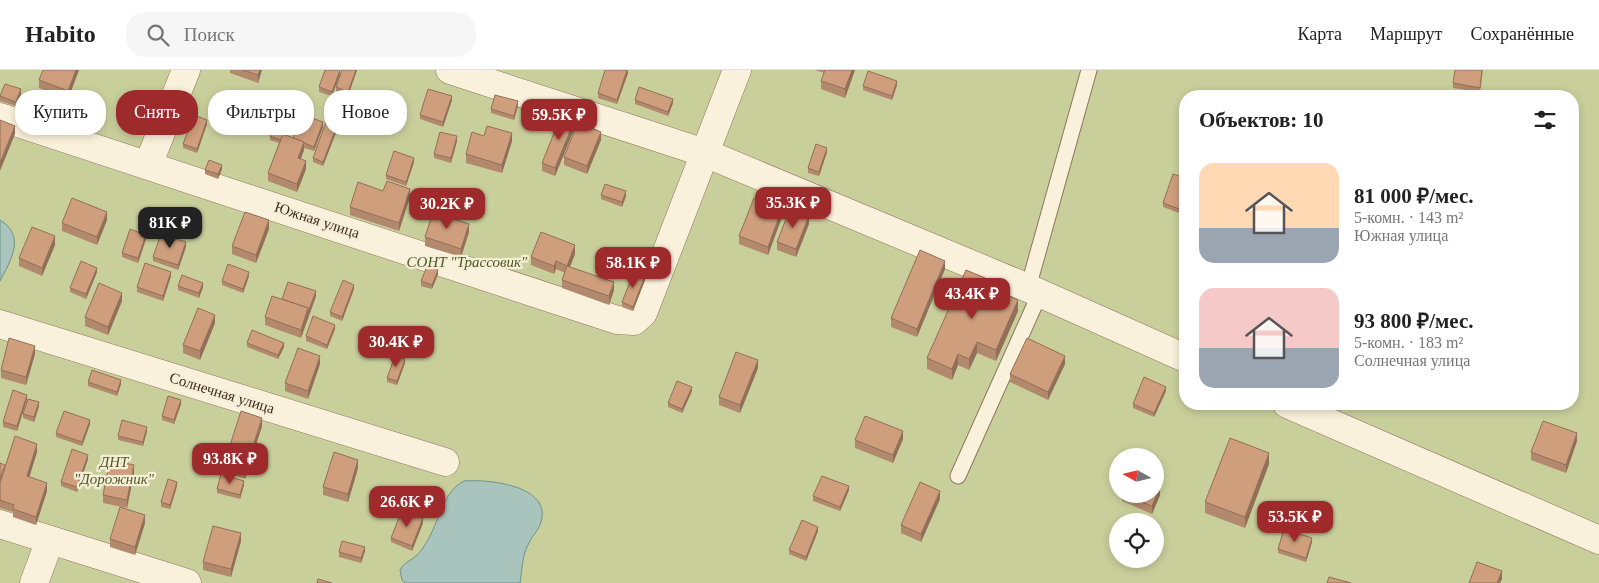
<!DOCTYPE html>
<html lang="ru">
<head>
<meta charset="utf-8">
<style>
	body { margin:0; font-family:Georgia,serif; background:#f6f6f6; color:#222; height:100vh; display:flex; flex-direction:column; font-size:19px; white-space:nowrap }
	* { box-sizing:border-box; margin:0 }
	p { font-size:16px; color:#767676 }
	.icon { flex:none; width:28px; height:28px; fill:none; stroke:currentColor; stroke-width:2; stroke-linecap:round; stroke-linejoin:round }
	.map { position:relative; flex:1; overflow:hidden }
	.details { position:absolute; left:1179px; top:20px; width:400px; height:320px; display:flex; flex-direction:column; background:#fff; border-radius:20px; box-shadow:0 2px 8px #0003 }
	.details>* { flex:none }
	.guide { position:absolute; left:15px; top:20px; width:475px; height:45px; display:flex; gap:10px }
	.needle { width:32px; rotate:278deg }
	.fabs { position:absolute; left:1109px; top:378px; display:grid; gap:10px }
	.fabs a { display:grid; place-items:center; width:55px; height:55px; border-radius:50%; background:#fff; box-shadow:0 2px 8px #0003; font-size:25px }
	.price { position:absolute; translate:-50% -42px; padding:0 11px; border-radius:10px; background:#9e2a2b; color:#fff; font-size:16px; line-height:32px; filter:drop-shadow(0 1px 2px #0008) }
	.price::after { content:''; position:absolute; left:50%; top:30px; width:15px; height:11px; margin-left:-8px; background:inherit; clip-path:polygon(0 0,100% 0,50% 100%) }
	.price.selected { background:#222; color:#fff }
	ul { padding:0; list-style:none }
	li { display:flex; align-items:center; gap:15px; height:125px; padding:0 20px }
	li span { display:grid; place-items:center; flex:none; width:140px; height:100px; border-radius:15px; color:#555 }
	li>.icon { margin-inline-start:auto }
	span .icon { width:60px; height:60px; fill:#fffc; stroke-width:1 }
	li b { font-size:21px }
	h2 { display:flex; justify-content:space-between; align-items:center; height:60px; padding:0 20px; font-size:21px }
	.pill { padding:0 18px; border-radius:20px; background:#fff; box-shadow:0 2px 8px #0003; font-size:18px; line-height:45px }
	.pill.selected { background:#9e2a2b; color:#fff }
	header { display:flex; align-items:center; gap:30px; box-sizing:border-box; height:70px; padding:0 25px; background:#fff; border-bottom:1px solid #e0e0e0 }
	header strong { font-size:24px }
	nav { display:flex; gap:28px; margin-inline-start:auto; font-size:18px }
	.search { width:350px; height:45px; background:#f6f6f6; display:flex; align-items:center; gap:12px; box-sizing:border-box; padding:0 18px; border-radius:20px; color:#767676; font-size:19px }
	.map>svg:first-child { display:block }
</style>
</head>
<body>
<header>
<strong>Habito</strong>
<div class="search"><svg class="icon" aria-label="search" viewBox="0 0 24 24"><circle cx="10" cy="10" r="6"/><path d="M15 15l6 6"/></svg>Поиск</div>
<nav><a>Карта</a><a>Маршрут</a><a>Сохранённые</a></nav>
</header>
<div class="map">
<svg width="1599" height="513" viewBox="0 0 1599 513">
	<rect width="100%" height="100%" fill="#f0e4c8"/>
	<path fill="#c9cf9b" fill-rule="evenodd" d="M0,0H1599V513H0ZM1185,26H1572V334H1185ZM1118,386H1155V424H1118ZM1118,451H1155V489H1118Z"/>
	<g fill="#a9c4bc" stroke="#6f938a">
		<path d="M0,150C26,166 11,190 0,211Z"/>
		<path d="M464,411C487,409 552,415 541,452C539,460 531,467 528,475C522,486 522,501 520,513H405L402,510L400,500C404,492 411,491 417,485C421,482 424,476 426,473C439,453 442,422 464,411Z"/>
	</g>
	<g fill="none" stroke-linecap="round" stroke-linejoin="round">
		<defs>
			<g id="service">
				<path d="M1028,218L1089,0"/>
				<path d="M958,406L1040,223"/>
			</g>
			<g id="minor">
				<path d="M450,0L705,83L1028,218L1185,288"/>
				<path d="M0,47L617,250L634,251L643,243L737,0"/>
				<path d="M148,95L186,0"/>
				<path d="M0,254L445,392"/>
				<path d="M1287,334L1599,470"/>
				<path d="M0,454L187,513"/>
				<path d="M34,513L50,470"/>
			</g>
		</defs>
		<use href="#service" stroke="#8d765c" stroke-width="17"/>
		<use href="#minor" stroke="#8d765c" stroke-width="29"/>
		<use href="#service" stroke="#faf1dc" stroke-width="15"/>
		<use href="#minor" stroke="#faf1dc" stroke-width="28"/>
	</g>
	<g fill="#b2896c">
		<path d="M79,0L68,29L82,38L77,52L52,43V39L57,25L39,18V10Z"/>
		<path d="M230,0H262L258,13L230,3Z"/>
		<path d="M357,0L348,26L336,22V17Z"/>
		<path d="M628,0V3L617,34L598,28V23Z"/>
		<path d="M815,0H855L845,28L821,19V11L824,3Z"/>
		<path d="M1483,0L1480,22L1453,18V13Z"/>
		<path d="M340,4L332,26L319,22V17Z"/>
		<path d="M897,15L892,30L863,20V16Z"/>
		<path d="M21,24L16,36L0,31V26Z"/>
		<path d="M452,30L443,57L420,49V45Z"/>
		<path d="M635,30L673,33L668,46L635,34Z"/>
		<path d="M518,36L514,50L491,43V39Z"/>
		<path d="M230,38L277,43L270,61L230,46Z"/>
		<path d="M292,46L288,56L281,53V49Z"/>
		<path d="M207,54L197,83L183,78V74Z"/>
		<path d="M294,55L323,57L314,81L304,78V80L301,89L306,99L297,122L268,111V103L279,73L270,70V66L287,61L285,65L293,68L296,60L294,59Z"/>
		<path d="M575,57L555,106L542,101V93Z"/>
		<path d="M337,60L323,96L313,92V88Z"/>
		<path d="M484,66L512,71L502,103L466,93V84Z"/>
		<path d="M601,70L587,104L564,95V87Z"/>
		<path d="M457,71L451,93L434,88V84Z"/>
		<path d="M827,82L819,106L808,103V98Z"/>
		<path d="M414,92L406,116L386,109V105Z"/>
		<path d="M222,99L218,109L205,104V100Z"/>
		<path d="M1185,108L1182,144L1163,137V133Z"/>
		<path d="M601,125L626,126L622,137L601,129Z"/>
		<path d="M410,127L399,161L350,145V137Z"/>
		<path d="M786,140L811,141L809,146V154L796,187L777,180V172L788,145L786,144Z"/>
		<path d="M782,147L768,185L739,174V166Z"/>
		<path d="M107,150L97,175L62,161V153Z"/>
		<path d="M269,159L256,193L232,184V176Z"/>
		<path d="M469,162L461,187L425,176V167Z"/>
		<path d="M146,169L138,193L122,187V183Z"/>
		<path d="M55,175L42,206L19,196V188Z"/>
		<path d="M186,177L178,200L153,191V187Z"/>
		<path d="M575,184L570,197L614,220L609,235L562,218V210L565,203L556,199L554,204L531,195V187Z"/>
		<path d="M945,199L917,267L891,257V248Z"/>
		<path d="M97,202L86,229L70,222V218Z"/>
		<path d="M438,204L432,219L421,216V211Z"/>
		<path d="M171,206L163,231L137,222V217Z"/>
		<path d="M249,206L243,223L222,215V211Z"/>
		<path d="M645,210L633,241L622,237V232Z"/>
		<path d="M178,216L203,217L199,228L178,220Z"/>
		<path d="M354,219L342,251L330,246V242Z"/>
		<path d="M997,221L1018,241L996,291L977,283L969,300L958,295L952,310L927,299V288Z"/>
		<path d="M316,226L301,268L265,255V247L282,229Z"/>
		<path d="M122,231L108,265L85,256V247Z"/>
		<path d="M215,253L200,290L183,283V275Z"/>
		<path d="M335,259L327,279L306,271V266Z"/>
		<path d="M247,273L284,277L278,289L247,277Z"/>
		<path d="M35,284L26,315L1,308V300Z"/>
		<path d="M405,293L397,315L387,312V308Z"/>
		<path d="M320,294L308,329L285,321V313Z"/>
		<path d="M1065,294L1048,330L1010,312V304Z"/>
		<path d="M758,298L740,343L719,335V327Z"/>
		<path d="M88,312L121,314L117,326L88,316Z"/>
		<path d="M692,321L682,343L668,337V333Z"/>
		<path d="M1166,321L1154,347L1133,338V334Z"/>
		<path d="M27,329L17,361L3,357V352Z"/>
		<path d="M181,334L174,354L162,350V346Z"/>
		<path d="M1356,334H1371L1369,339Z"/>
		<path d="M39,336L34,352L23,348V344Z"/>
		<path d="M90,354L82,376L56,367V363Z"/>
		<path d="M262,356L245,409L224,402V394Z"/>
		<path d="M147,361L143,376L118,370V366Z"/>
		<path d="M903,369L893,393L855,378V370Z"/>
		<path d="M1577,371L1566,403L1531,390V382Z"/>
		<path d="M37,382L29,407L47,421L36,455L13,447V442L0,438V393L5,399Z"/>
		<path d="M88,389L77,422L61,416V412Z"/>
		<path d="M1269,394L1245,458L1205,443V432Z"/>
		<path d="M358,398L348,432L323,425V417Z"/>
		<path d="M134,403L127,438L103,433V425Z"/>
		<path d="M244,415L240,429L217,423V419Z"/>
		<path d="M177,416L170,439L161,437V432Z"/>
		<path d="M849,420L840,441L813,431V426Z"/>
		<path d="M1122,424H1155L1160,425L1152,444L1122,431Z"/>
		<path d="M940,429L921,472L901,463V455Z"/>
		<path d="M145,453L135,485L110,477V469Z"/>
		<path d="M423,453L412,481L391,472V468Z"/>
		<path d="M818,461L806,491L789,484V480Z"/>
		<path d="M241,471L231,507L203,500V492Z"/>
		<path d="M1312,472L1306,492L1278,483V479Z"/>
		<path d="M365,481L361,493L339,487V482Z"/>
	</g>
	<g fill="#916f58">
		<path d="M76,0H79L68,29V21Z"/>
		<path d="M260,0H262L258,13V5Z"/>
		<path d="M340,0V4L332,26V22Z"/>
		<path d="M356,0H357L348,26V22Z"/>
		<path d="M627,0L628,3L617,34V30Z"/>
		<path d="M852,0H855L845,28V19Z"/>
		<path d="M897,11V15L892,30V26Z"/>
		<path d="M21,19V24L16,36V32Z"/>
		<path d="M452,26V30L443,57V52Z"/>
		<path d="M673,29V33L668,46V42Z"/>
		<path d="M518,31V36L514,50V46Z"/>
		<path d="M82,34V38L77,52V48Z"/>
		<path d="M277,35V43L270,61V53Z"/>
		<path d="M292,41V46L288,56V51Z"/>
		<path d="M575,49V57L555,106V98Z"/>
		<path d="M207,50V54L197,83V79Z"/>
		<path d="M323,52V57L314,81V77Z"/>
		<path d="M15,56V64L0,101V93Z"/>
		<path d="M337,56V60L323,96V92Z"/>
		<path d="M601,62V70L587,104V96Z"/>
		<path d="M512,63V71L502,103V95Z"/>
		<path d="M457,66V71L451,93V88Z"/>
		<path d="M304,72V80L298,96V88Z"/>
		<path d="M827,78V82L819,106V102Z"/>
		<path d="M414,88V92L406,116V112Z"/>
		<path d="M306,91V99L297,122V114Z"/>
		<path d="M222,95V99L218,109V104Z"/>
		<path d="M410,119V127L399,161V153Z"/>
		<path d="M626,121V126L622,137V132Z"/>
		<path d="M1185,132V137L1182,144V140Z"/>
		<path d="M811,137V141L808,147L809,146V154L796,187V179Z"/>
		<path d="M782,139V147L768,185V177Z"/>
		<path d="M107,142V150L97,175V167Z"/>
		<path d="M269,150V159L256,193V185Z"/>
		<path d="M469,154V162L461,187V179Z"/>
		<path d="M146,165V169L138,193V188Z"/>
		<path d="M55,166V175L42,206V198Z"/>
		<path d="M186,172V177L178,200V195Z"/>
		<path d="M575,175V184L567,204V196Z"/>
		<path d="M556,191V199L554,204V196Z"/>
		<path d="M945,191V199L917,267V259Z"/>
		<path d="M97,198V202L86,229V224Z"/>
		<path d="M438,200V204L432,219V215Z"/>
		<path d="M171,202V206L163,231V226Z"/>
		<path d="M249,202V206L243,223V219Z"/>
		<path d="M645,206V210L633,241V237Z"/>
		<path d="M614,212V220L609,235V226Z"/>
		<path d="M203,213V217L199,228V223Z"/>
		<path d="M354,215V219L342,251V247Z"/>
		<path d="M316,221V226L301,268V260L308,238Z"/>
		<path d="M122,223V231L108,265V257Z"/>
		<path d="M1018,230V241L996,291V280Z"/>
		<path d="M215,245V253L200,290V281Z"/>
		<path d="M335,255V259L327,279V275Z"/>
		<path d="M977,272V283L969,300V289Z"/>
		<path d="M284,273V277L278,289V285Z"/>
		<path d="M35,276V284L26,315V307Z"/>
		<path d="M958,284V295L952,310V299Z"/>
		<path d="M320,286V294L308,329V321Z"/>
		<path d="M1065,286V294L1048,330V322Z"/>
		<path d="M405,289V293L397,315V311Z"/>
		<path d="M758,290V298L740,343V335Z"/>
		<path d="M121,310V314L117,326V322Z"/>
		<path d="M692,317V321L682,343V339Z"/>
		<path d="M1166,317V321L1154,347V343Z"/>
		<path d="M27,325V329L17,361V356Z"/>
		<path d="M181,330V334L174,354V350Z"/>
		<path d="M39,332V336L34,352V347Z"/>
		<path d="M262,348V356L245,409V401Z"/>
		<path d="M90,350V354L82,376V372Z"/>
		<path d="M147,357V361L143,376V372Z"/>
		<path d="M903,361V369L893,393V385Z"/>
		<path d="M1577,363V371L1566,403V395Z"/>
		<path d="M37,374V382L27,415V406Z"/>
		<path d="M1269,383V394L1245,458V447Z"/>
		<path d="M88,385V389L77,422V417Z"/>
		<path d="M358,390V398L348,432V424Z"/>
		<path d="M134,395V403L127,438V430Z"/>
		<path d="M244,411V415L240,429V425Z"/>
		<path d="M177,412V416L170,439V435Z"/>
		<path d="M47,413V421L36,455V447Z"/>
		<path d="M849,416V420L840,441V437Z"/>
		<path d="M1160,417V425L1152,444V436Z"/>
		<path d="M940,421V429L921,472V464Z"/>
		<path d="M145,445V453L135,485V477Z"/>
		<path d="M423,448V453L412,481V476Z"/>
		<path d="M818,457V461L806,491V487Z"/>
		<path d="M241,463V471L231,507V499Z"/>
		<path d="M1312,468V472L1306,492V488Z"/>
		<path d="M365,477V481L361,493V488Z"/>
		<path d="M1502,501V509L1500,513H1497Z"/>
	</g>
	<g fill="#cf9f7d" stroke="#916f58">
		<path d="M43,0H76L68,21L39,10Z"/>
		<path d="M243,0H260L258,5Z"/>
		<path d="M325,0H340L332,22L319,17Z"/>
		<path d="M342,0H356L348,22L336,17Z"/>
		<path d="M605,0H627L617,30L598,23Z"/>
		<path d="M825,0H852L845,19L821,11Z"/>
		<path d="M1455,0H1482L1480,18L1453,13Z"/>
		<path d="M868,1L897,11L892,26L863,16Z"/>
		<path d="M5,14L21,19L16,32L0,26Z"/>
		<path d="M639,17L673,29L668,42L635,30Z"/>
		<path d="M428,19L452,26L443,52L420,45Z"/>
		<path d="M237,20L277,35L270,53L230,38Z"/>
		<path d="M57,25L82,34L77,48L52,39Z"/>
		<path d="M495,25L518,31L514,46L491,39Z"/>
		<path d="M285,39L292,41L288,51L281,49Z"/>
		<path d="M299,43L323,52L314,77L293,68L298,56L294,55Z"/>
		<path d="M562,43L575,49L555,98L542,93Z"/>
		<path d="M194,45L207,50L197,79L183,74Z"/>
		<path d="M0,50L15,56L0,93Z"/>
		<path d="M275,52L287,57L281,70L270,66Z"/>
		<path d="M326,52L337,56L323,92L313,88Z"/>
		<path d="M578,52L601,62L587,96L564,87Z"/>
		<path d="M487,56L512,63L502,95L466,84L472,62L484,66Z"/>
		<path d="M440,62L457,66L451,88L434,84Z"/>
		<path d="M283,64L304,72L298,88L306,91L297,114L268,103Z"/>
		<path d="M816,74L827,78L819,102L808,98Z"/>
		<path d="M394,81L414,88L406,112L386,105Z"/>
		<path d="M209,90L222,95L218,104L205,100Z"/>
		<path d="M1173,104L1185,108V132L1182,140L1163,133Z"/>
		<path d="M387,111L410,119L399,153L350,137L358,112L383,121Z"/>
		<path d="M605,114L626,121L622,132L601,125Z"/>
		<path d="M72,128L107,142L97,167L62,153Z"/>
		<path d="M754,128L782,139L768,177L739,166Z"/>
		<path d="M790,129L811,137L807,146L790,139L789,141L786,140Z"/>
		<path d="M790,139L809,146L796,179L777,172Z"/>
		<path d="M245,142L269,150L256,185L232,176Z"/>
		<path d="M433,142L469,154L461,179L425,167Z"/>
		<path d="M32,157L55,166L42,198L19,188Z"/>
		<path d="M130,159L146,165L138,188L122,183Z"/>
		<path d="M541,162L575,175L567,196L556,191L554,196L531,187Z"/>
		<path d="M161,164L186,172L178,195L153,187Z"/>
		<path d="M920,180L945,191L917,259L891,248Z"/>
		<path d="M81,191L97,198L86,224L70,218Z"/>
		<path d="M145,193L171,202L163,226L137,217Z"/>
		<path d="M228,194L249,202L243,219L222,211Z"/>
		<path d="M427,196L438,200L432,215L421,211Z"/>
		<path d="M567,196L614,212L609,226L562,210Z"/>
		<path d="M966,200L997,213L994,220L1018,230L996,280L977,272L969,289L958,284L952,299L927,288Z"/>
		<path d="M634,202L645,206L633,237L622,232Z"/>
		<path d="M182,205L203,213L199,223L178,216Z"/>
		<path d="M343,210L354,215L342,247L330,242Z"/>
		<path d="M288,212L316,221L308,242V238L282,229Z"/>
		<path d="M99,213L122,223L108,257L85,247Z"/>
		<path d="M272,226L308,238L301,260L265,247Z"/>
		<path d="M198,238L215,245L200,281L183,275Z"/>
		<path d="M313,246L335,255L327,275L306,266Z"/>
		<path d="M252,260L284,273L278,285L247,273Z"/>
		<path d="M9,268L35,276L26,307L1,300Z"/>
		<path d="M1027,268L1065,286L1048,322L1010,304Z"/>
		<path d="M298,278L320,286L308,321L285,313Z"/>
		<path d="M736,282L758,290L740,335L719,327Z"/>
		<path d="M395,286L405,289L397,311L387,308Z"/>
		<path d="M92,300L121,310L117,322L88,312Z"/>
		<path d="M1144,307L1166,317L1154,343L1133,334Z"/>
		<path d="M677,311L692,317L682,339L668,333Z"/>
		<path d="M13,320L27,325L17,356L3,352Z"/>
		<path d="M168,326L181,330L174,350L162,346Z"/>
		<path d="M28,329L39,332L34,347L23,344Z"/>
		<path d="M64,341L90,350L82,372L56,363Z"/>
		<path d="M241,341L262,348L245,401L224,394Z"/>
		<path d="M865,346L903,361L893,385L855,370Z"/>
		<path d="M122,350L147,357L143,372L118,366Z"/>
		<path d="M1543,351L1577,363L1566,395L1531,382Z"/>
		<path d="M15,366L37,374L27,406L47,413L36,447L13,439L14,435L0,430V413Z"/>
		<path d="M1230,368L1269,383L1245,447L1205,432Z"/>
		<path d="M72,379L88,385L77,417L61,412Z"/>
		<path d="M334,382L358,390L348,424L323,417Z"/>
		<path d="M110,390L134,395L127,430L103,425Z"/>
		<path d="M0,393L5,395L0,409Z"/>
		<path d="M221,404L244,411L240,425L217,419Z"/>
		<path d="M822,406L849,416L840,437L813,426Z"/>
		<path d="M168,409L177,412L170,435L161,432Z"/>
		<path d="M920,412L940,421L921,464L901,455Z"/>
		<path d="M1155,415L1160,417L1152,436L1123,424H1155Z"/>
		<path d="M120,437L145,445L135,477L110,469Z"/>
		<path d="M402,440L423,448L412,476L391,468Z"/>
		<path d="M802,450L818,457L806,487L789,480Z"/>
		<path d="M213,456L241,463L231,499L203,492Z"/>
		<path d="M1284,459L1312,468L1306,488L1278,479Z"/>
		<path d="M342,471L365,477L361,488L339,482Z"/>
		<path d="M1477,492L1502,501L1497,513H1469Z"/>
		<path d="M1329,507L1351,513H1327Z"/>
		<path d="M318,509L332,513H317Z"/>
	</g>
	<g text-anchor="middle" stroke-width="4.5" stroke-linejoin="round" paint-order="stroke">
		<g font-size="15" fill="#3d2e20" stroke="#f7eed8">
			<text transform="translate(317 150) rotate(18)" y="5">Южная улица</text>
			<text transform="translate(222 323) rotate(17)" y="5">Солнечная улица</text>
		</g>
		<g font-size="15" font-style="italic" fill="#4d5a26" stroke="#f7eed8">
			<text x="467" y="197">СОНТ "Трассовик"</text>
			<text x="114" y="397">ДНТ<tspan x="114" dy="17">"Дорожник"</tspan></text>
		</g>
	</g>
</svg>
<div class="fabs">
<a><svg class="needle" viewBox="-14 -14 28 28"><path d="M0-13l5 13h-10z" fill="#e53935"/><path d="M0 13l5-13h-10z" fill="#767676"/></svg></a>
<a><svg class="icon" aria-label="locate" viewBox="0 0 24 24"><circle cx="12" cy="12" r="6"/><path d="M12 2v4M12 18v4M2 12h4M18 12h4"/></svg></a>
</div>
<b class="price" style="left:559px;top:71px">59.5K ₽</b>
<b class="price" style="left:793px;top:159px">35.3K ₽</b>
<b class="price" style="left:447px;top:160px">30.2K ₽</b>
<b class="price selected" style="left:170px;top:179px">81K ₽</b>
<b class="price" style="left:633px;top:219px">58.1K ₽</b>
<b class="price" style="left:972px;top:250px">43.4K ₽</b>
<b class="price" style="left:396px;top:298px">30.4K ₽</b>
<b class="price" style="left:230px;top:415px">93.8K ₽</b>
<b class="price" style="left:407px;top:458px">26.6K ₽</b>
<b class="price" style="left:1295px;top:473px">53.5K ₽</b>
<div class="guide">
<a class="pill">Купить</a>
<a class="pill selected">Снять</a>
<a class="pill">Фильтры</a>
<a class="pill">Новое</a>
</div>
<section class="details">
<h2>Объектов: 10<svg class="icon" aria-label="filters" viewBox="0 0 24 24"><path d="M4 7h16M4 17h16"/><circle cx="9" cy="7" r="2"/><circle cx="15" cy="17" r="2"/></svg></h2>
<ul>
<li><span style="background:linear-gradient(#ffd9b3 65%,#9aa5b1 0)"><svg class="icon" aria-label="home" viewBox="0 0 24 24"><path d="M3 11l9-7 9 7M6 9v11h12V9"/></svg></span><div><b>81 000 ₽/мес.</b><p>5-комн. · 143 m²</p><p>Южная улица</p></div></li>
<li><span style="background:linear-gradient(#f6c9c9 60%,#9aa5b1 0)"><svg class="icon" aria-label="home" viewBox="0 0 24 24"><path d="M3 11l9-7 9 7M6 9v11h12V9"/></svg></span><div><b>93 800 ₽/мес.</b><p>5-комн. · 183 m²</p><p>Солнечная улица</p></div></li>
</ul>
</section>
</div>
</body>
</html>
